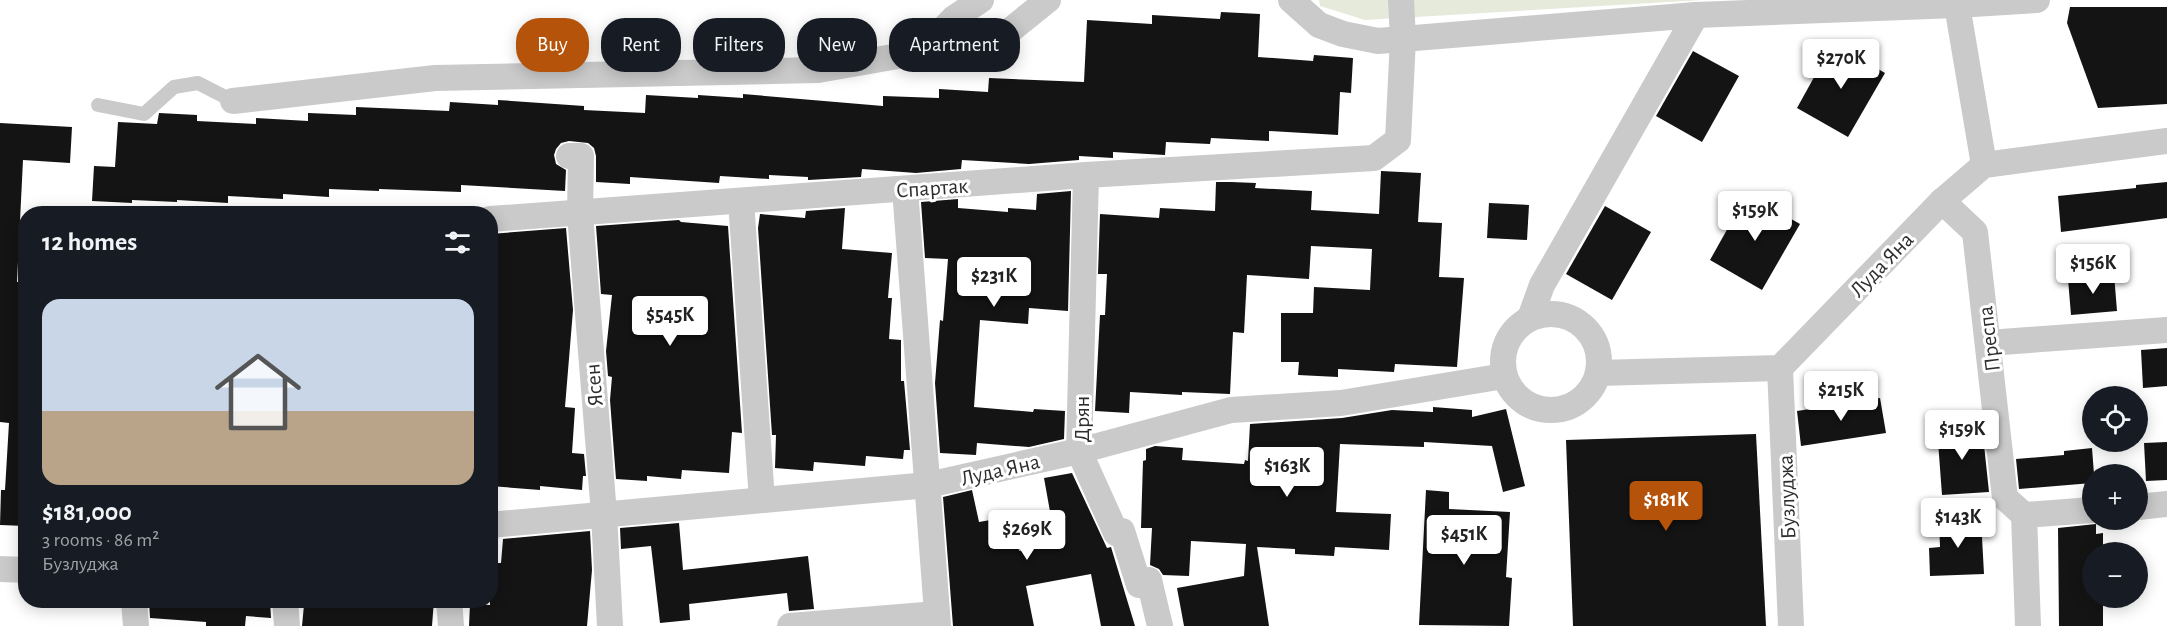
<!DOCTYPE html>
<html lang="en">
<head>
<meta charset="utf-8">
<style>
	body { margin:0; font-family:"Alegreya Sans",sans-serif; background:#20242c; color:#f1f3f6; height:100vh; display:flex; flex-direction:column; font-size:22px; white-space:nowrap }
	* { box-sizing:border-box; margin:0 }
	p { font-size:20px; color:#9ea1a6 }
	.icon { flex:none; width:33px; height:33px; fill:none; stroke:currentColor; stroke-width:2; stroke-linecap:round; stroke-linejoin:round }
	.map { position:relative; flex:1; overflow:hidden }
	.drawer { position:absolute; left:18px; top:206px; width:480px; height:402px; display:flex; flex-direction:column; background:#171b24; border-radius:24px; box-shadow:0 3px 15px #0003 }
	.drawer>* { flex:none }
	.top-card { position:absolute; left:516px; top:18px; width:570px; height:54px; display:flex; gap:12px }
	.tools { position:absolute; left:2082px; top:386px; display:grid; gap:12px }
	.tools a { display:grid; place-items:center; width:66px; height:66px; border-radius:50%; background:#171b24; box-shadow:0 3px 15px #0003; font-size:30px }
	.price { position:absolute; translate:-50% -51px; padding:0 14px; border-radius:6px; background:#fff; color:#222; font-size:20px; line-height:39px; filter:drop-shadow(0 2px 3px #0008) }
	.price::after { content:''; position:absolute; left:50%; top:36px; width:18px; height:14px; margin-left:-9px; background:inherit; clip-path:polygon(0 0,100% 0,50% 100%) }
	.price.selected { background:#b45309; color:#fff }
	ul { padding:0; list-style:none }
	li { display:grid; align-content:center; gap:12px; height:318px; padding:0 24px }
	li+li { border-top:2px solid #363941 }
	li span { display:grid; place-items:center; height:186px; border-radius:18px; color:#555 }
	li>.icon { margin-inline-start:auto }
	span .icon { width:108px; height:108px; fill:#fffc; stroke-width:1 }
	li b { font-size:26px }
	h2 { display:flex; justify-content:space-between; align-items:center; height:72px; padding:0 24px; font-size:26px }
	.tag { padding:0 21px; border-radius:24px; background:#171b24; box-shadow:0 3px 15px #0003; font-size:21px; line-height:54px }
	.tag.selected { background:#b45309; color:#fff }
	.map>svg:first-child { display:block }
</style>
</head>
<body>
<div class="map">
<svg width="2167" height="626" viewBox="0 0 2167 626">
	<rect width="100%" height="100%" fill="#fff"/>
	<path fill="#e6eadb" d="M1319,0H1702L1365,20L1320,6Z"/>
	<g fill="#141414">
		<path d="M2070,7H2167V104L2098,108L2067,23Z"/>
		<path d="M1221,12L1260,14L1258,57L1313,61L1314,55L1353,58L1351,93L1340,92L1338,135L1269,131V141L1211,138L1210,144L1166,142L1165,155L1113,152V158L1079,156V160L1029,164L962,160L961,169L916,173L862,169L861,177L808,180V177L769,175V179L720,176L719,183L630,177V184L596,182V156L594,148L588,143L569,141L561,143L556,149L554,155L556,164L566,170L565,191L461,185V192L379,189V191L329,189V197L283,194V199L228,196V203L177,200V202L132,200V203L92,201L94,166L115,167L118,122L157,124L159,113L197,115V121L256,124V118L308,121V113L356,115V107L449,111L450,102L498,105V100L584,106V110L645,113L646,95L698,98V95L743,98V94L883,106V96L939,98V89L988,92L989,78L1084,82L1087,20L1152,24V15L1220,19Z"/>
		<path d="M1833,43L1885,73L1848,137L1797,108Z"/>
		<path d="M1693,51L1739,76L1702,142L1656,116Z"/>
		<path d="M0,123L72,127L70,163L23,160L17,282H26V526L0,525L1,490H5L9,423L0,422Z"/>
		<path d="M1381,171L1421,173L1418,222L1442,223L1439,277L1464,278L1457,367L1395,364L1394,372L1338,369V377L1298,375L1299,362H1281V313H1313L1314,287L1370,290L1372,249L1311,246L1309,279L1247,275L1244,333L1233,332L1230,394L1182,392V395L1130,392L1129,413L1095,411L1100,315H1105L1107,274H1098L1100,214L1159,218L1160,208L1215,211L1216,182H1231L1256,183L1255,188L1312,191L1311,210L1379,214Z"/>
		<path d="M2167,182V218L2061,232L2058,196L2136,188V185Z"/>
		<path d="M1071,191L1068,311L1029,308L1028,324L980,320L974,407L1033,412L1034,409L1065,411L1064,439L1029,447L977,443L976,455L940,453L935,383L940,320L943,321L948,259L925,258L921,202L958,199V208L1008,212V208L1036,210L1037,194Z"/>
		<path d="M1747,194L1800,224L1762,290L1710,260Z"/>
		<path d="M1489,203L1529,205L1527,240L1487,238Z"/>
		<path d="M1605,206L1651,232L1612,300L1566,274Z"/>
		<path d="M845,208L842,249L892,253L888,298H892L889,339L901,340V381H904L910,450H904L903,459L866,456L865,466L814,462L813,471L775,468L776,435H772L758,228L760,214L805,218L806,211Z"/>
		<path d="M679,220L681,222L728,226L742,433L732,432L729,473L682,470L681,479L647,476V481L616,479L610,400L612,377L608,376L606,351L612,295L601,294L596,226Z"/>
		<path d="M566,228L573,310L565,407L575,408L572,453L584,454L586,476H583L582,490L540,486V490L490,486V234Z"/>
		<path d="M2114,274L2117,311L2071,315L2068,279Z"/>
		<path d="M2167,348V386L2143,388L2141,350Z"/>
		<path d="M1880,398L1886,433L1801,446L1797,411Z"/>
		<path d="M1433,407L1472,410V417L1506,409L1525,486L1503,492L1492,446L1424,442V447L1340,444L1336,512L1391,514L1389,550L1335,547L1334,556L1295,554V549L1257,547L1269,626H1184L1177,588L1244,576L1246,544L1191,541L1189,576L1163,575L1159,569L1150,565L1152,528H1141L1143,461L1146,460V449L1155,446L1183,448L1182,460L1244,464L1245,460L1248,461L1250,424L1342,418L1392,410L1433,412Z"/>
		<path d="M1982,426L1989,492L1942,495L1937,428Z"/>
		<path d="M1756,434L1766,626H1573L1566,440Z"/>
		<path d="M2167,442V480L2146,481L2144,443Z"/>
		<path d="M2092,448L2094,474H2092V483L2019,489L2016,459L2064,455V451Z"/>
		<path d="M1072,473L1107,548L1111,547L1135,626H1101L1091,574L1026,586L1034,626H953L943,497L972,490L979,522L1013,516L1019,551L1056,545L1044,478Z"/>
		<path d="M1426,490L1449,492V509L1510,512L1506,577L1512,578L1509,626L1419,625Z"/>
		<path d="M1939,519H1981L1984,574L1930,576L1929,548L1940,547Z"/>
		<path d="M679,523L683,570L808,556L814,609L789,611L787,593L689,604L690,620L660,623L651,546L621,549L620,528Z"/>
		<path d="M2096,524V534L2103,533V552H2092V597H2103V626H2059L2058,528Z"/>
		<path d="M590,531L592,570L587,626H469L470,604L490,605V563H501L503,539Z"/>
		<path d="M149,600H270L271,618L246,616L245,626H206V622L150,618Z"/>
		<path d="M353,600H434L432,626H302L304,605L350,608V606H352Z"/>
	</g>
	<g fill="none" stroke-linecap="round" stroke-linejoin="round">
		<path stroke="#cacaca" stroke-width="14" d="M98,105L144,114L174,87L198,83L233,101"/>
		<g stroke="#cacaca" stroke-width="26">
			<path d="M1291,0L1319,25L1343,34L1378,41L1696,15L1957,5L2037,0"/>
			<path d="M1958,0L1957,5L1984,165"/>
			<path d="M921,52L954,18L981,0"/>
			<path d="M233,101L435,78L818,70L921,52L964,55L1012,29L1048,0"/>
			<path d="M569,156H581L580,214L604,514L610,626"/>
			<path d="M1086,175L1079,451L1116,533L1122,531L1139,585L1149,580L1160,626"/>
			<path d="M905,189L938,626"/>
			<path d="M741,201L762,500"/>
			<path d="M1942,201L1975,232L2005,498L2024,515L2028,626"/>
			<path d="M490,219L1086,175L1374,158L1398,140L1403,39L1401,0"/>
			<circle cx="1551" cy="362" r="48"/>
			<path d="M1530,318L1542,285L1696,15"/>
			<path d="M1988,343L2167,330"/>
			<path d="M1780,368L1791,626"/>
			<path d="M1598,373L1780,368L1942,201L1984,165L2167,141"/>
			<path d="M2138,507L2167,504"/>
			<path d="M2024,515L2092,510"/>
			<path d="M490,525L928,485L1079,451L1231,410L1341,403L1504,376"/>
			<path d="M0,569L26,570"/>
			<path d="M134,600L136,626"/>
			<path d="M285,600L287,626"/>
			<path d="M449,600L451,626"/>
			<path d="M790,626L937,614"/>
		</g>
	</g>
	<g text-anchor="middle" stroke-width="6" stroke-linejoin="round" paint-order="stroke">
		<g font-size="22" fill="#2d2d2d" stroke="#fff">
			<text transform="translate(932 187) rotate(-4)" y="8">Спартак</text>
			<text transform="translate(1881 264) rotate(-46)" y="8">Луда Яна</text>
			<text transform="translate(1988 339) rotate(-97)" y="8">Преспа</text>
			<text transform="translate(593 385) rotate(-95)" y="8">Ясен</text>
			<text transform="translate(1081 419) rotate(-90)" y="8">Дрян</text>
			<text transform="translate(1000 469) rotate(-13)" y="8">Луда Яна</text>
			<text transform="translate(1786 497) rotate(-92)" y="8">Бузлуджа</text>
		</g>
	</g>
</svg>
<div class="tools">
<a><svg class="icon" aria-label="locate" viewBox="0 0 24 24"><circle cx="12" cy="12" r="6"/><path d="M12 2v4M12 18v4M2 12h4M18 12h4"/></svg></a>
<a>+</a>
<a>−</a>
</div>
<b class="price" style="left:1841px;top:90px">$270K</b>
<b class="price" style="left:1755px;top:242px">$159K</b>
<b class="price" style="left:2093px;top:295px">$156K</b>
<b class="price" style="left:994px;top:308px">$231K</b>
<b class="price" style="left:670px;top:347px">$545K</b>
<b class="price" style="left:1841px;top:422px">$215K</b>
<b class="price" style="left:1962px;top:461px">$159K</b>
<b class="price" style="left:1287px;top:498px">$163K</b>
<b class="price selected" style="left:1666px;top:532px">$181K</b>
<b class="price" style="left:1958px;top:549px">$143K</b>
<b class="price" style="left:1027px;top:561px">$269K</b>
<b class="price" style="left:1464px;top:566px">$451K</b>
<div class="top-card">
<a class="tag selected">Buy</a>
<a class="tag">Rent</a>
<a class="tag">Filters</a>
<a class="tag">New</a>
<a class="tag">Apartment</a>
</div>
<section class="drawer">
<h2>12 homes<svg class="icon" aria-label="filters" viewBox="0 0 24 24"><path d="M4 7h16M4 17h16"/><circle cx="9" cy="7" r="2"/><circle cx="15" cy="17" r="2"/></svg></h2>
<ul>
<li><span style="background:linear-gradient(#c9d6e8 60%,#b9a48a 0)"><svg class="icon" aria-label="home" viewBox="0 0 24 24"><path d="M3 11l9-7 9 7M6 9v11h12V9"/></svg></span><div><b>$181,000</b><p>3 rooms · 86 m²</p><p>Бузлуджа</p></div></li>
</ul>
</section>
</div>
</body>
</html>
